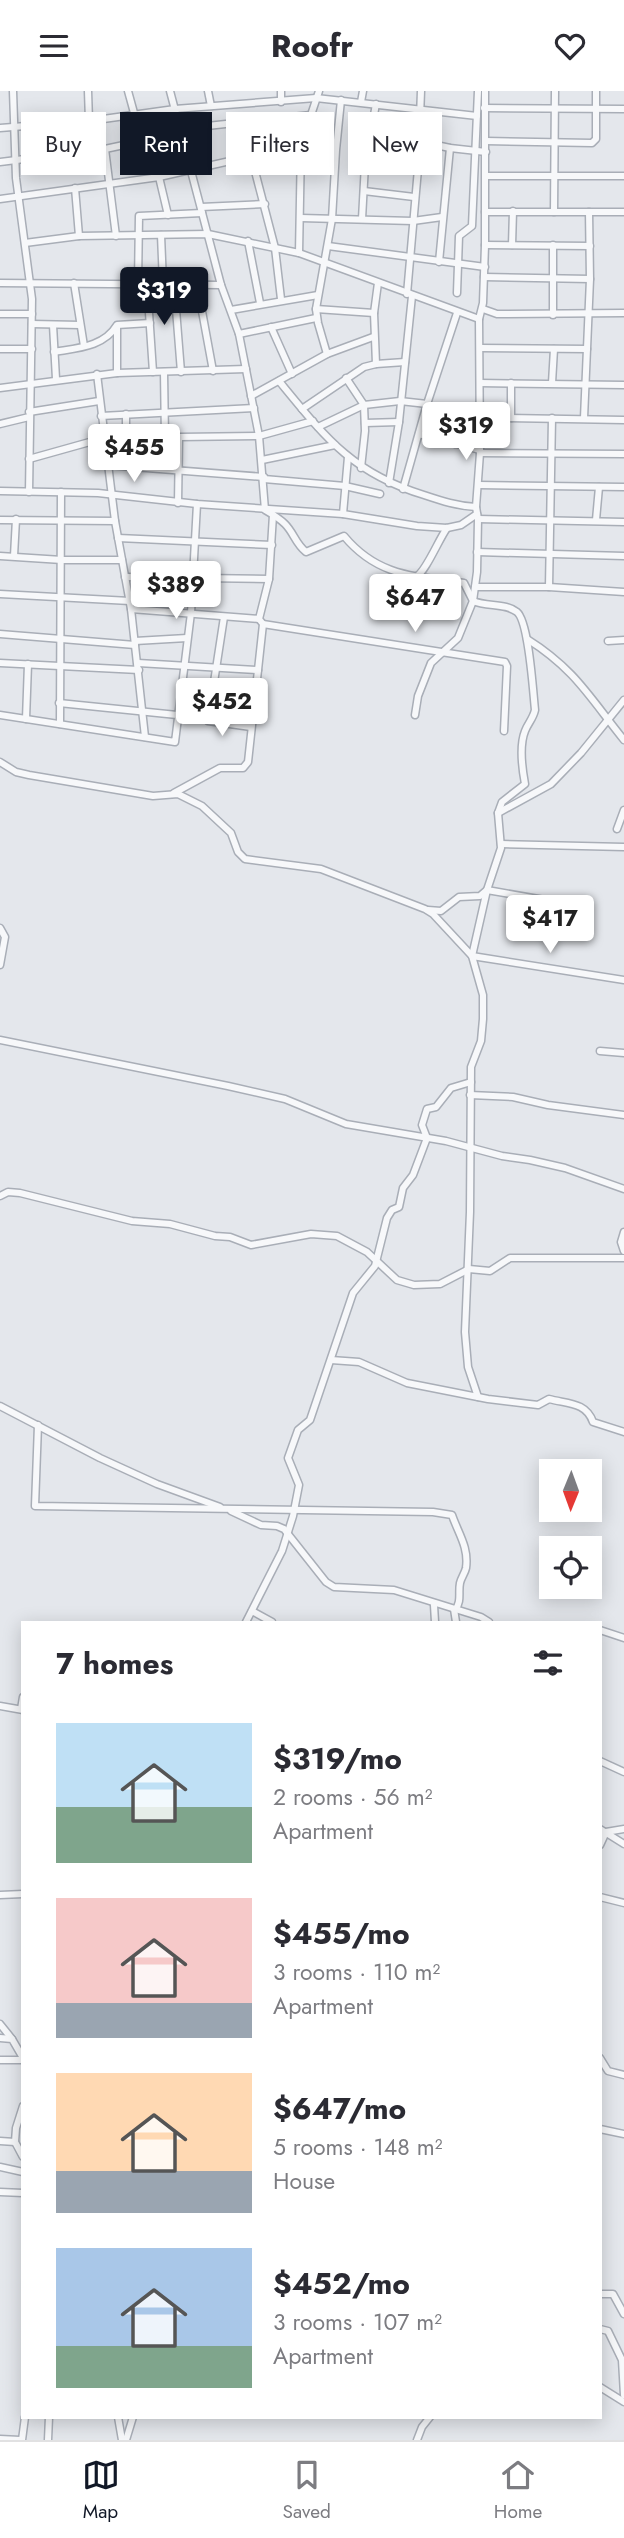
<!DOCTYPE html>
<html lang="en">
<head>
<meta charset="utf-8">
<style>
	body { margin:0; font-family:Jost,sans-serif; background:#f2f2f3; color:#2b2b33; height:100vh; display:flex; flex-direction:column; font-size:26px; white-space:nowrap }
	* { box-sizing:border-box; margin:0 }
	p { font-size:23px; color:#7c7c81 }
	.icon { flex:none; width:38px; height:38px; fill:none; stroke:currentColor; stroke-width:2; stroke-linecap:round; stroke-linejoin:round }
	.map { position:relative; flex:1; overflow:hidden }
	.sheet { position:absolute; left:21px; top:1530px; width:581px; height:798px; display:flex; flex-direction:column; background:#fff; border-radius:0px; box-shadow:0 4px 18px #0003 }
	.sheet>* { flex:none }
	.guide { position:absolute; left:21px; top:21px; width:583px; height:63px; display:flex; gap:14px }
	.needle { width:46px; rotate:181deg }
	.buttons { position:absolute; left:539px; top:1368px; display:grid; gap:14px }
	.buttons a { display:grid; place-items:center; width:63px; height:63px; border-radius:0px; background:#fff; box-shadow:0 4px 18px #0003; font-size:35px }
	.price { position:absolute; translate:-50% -60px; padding:0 16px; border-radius:7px; background:#fff; color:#222; font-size:23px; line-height:46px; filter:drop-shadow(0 2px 4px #0008) }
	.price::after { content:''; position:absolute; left:50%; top:42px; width:21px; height:16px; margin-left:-10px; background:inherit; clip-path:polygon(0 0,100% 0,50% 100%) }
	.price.selected { background:#111827; color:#fff }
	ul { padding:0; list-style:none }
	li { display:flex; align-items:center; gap:21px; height:175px; padding:0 35px }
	li span { display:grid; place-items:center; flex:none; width:196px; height:140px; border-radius:0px; color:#555 }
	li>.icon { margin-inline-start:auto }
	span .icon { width:84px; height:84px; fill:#fffc; stroke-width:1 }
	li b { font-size:30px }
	h2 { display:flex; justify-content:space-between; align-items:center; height:84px; padding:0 35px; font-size:30px }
	.chip { padding:0 24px; border-radius:0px; background:#fff; box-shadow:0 4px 18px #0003; font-size:24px; line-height:63px }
	.chip.selected { background:#111827; color:#fff }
	header { display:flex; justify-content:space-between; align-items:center; height:91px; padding:0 35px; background:#fff; font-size:32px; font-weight:700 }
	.tab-bar { display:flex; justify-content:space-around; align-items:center; height:98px; border-top:2px solid #e1e1e2; background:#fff; font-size:19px; color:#7c7c81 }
	.tab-bar a { display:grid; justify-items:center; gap:4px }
	.tab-bar .selected { color:#111827 }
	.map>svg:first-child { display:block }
</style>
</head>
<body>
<header><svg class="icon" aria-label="menu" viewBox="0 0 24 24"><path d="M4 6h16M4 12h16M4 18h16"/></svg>Roofr<svg class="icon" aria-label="heart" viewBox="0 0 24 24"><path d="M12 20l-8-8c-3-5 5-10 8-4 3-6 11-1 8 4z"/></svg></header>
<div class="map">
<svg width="624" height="2349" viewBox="0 0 624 2349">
	<rect width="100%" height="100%" fill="#e4e7ec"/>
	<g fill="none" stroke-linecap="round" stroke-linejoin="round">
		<defs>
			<g id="minor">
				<path d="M13,0L16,87L32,208L29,401"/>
				<path d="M88,0L89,30L95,59"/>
				<path d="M128,0L142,51L159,86L168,124"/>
				<path d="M170,0L221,194L239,243L259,345L265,419C272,423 279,427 285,433C294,442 295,452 306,461L344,445C378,486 415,485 464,492L473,510C487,516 506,512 517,521C529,531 533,601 535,619C533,628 528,632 525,640C519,655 522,677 525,693L502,711L498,722L501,757L487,799L472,865L483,904V928L481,950L471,976L470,1121L465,1241L468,1276L478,1306"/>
				<path d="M208,0L211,15"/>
				<path d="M281,0V11"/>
				<path d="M361,11L363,0"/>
				<path d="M484,17L624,18"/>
				<path d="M0,37L89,30L175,18L316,7L477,25"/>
				<path d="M179,38L311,24"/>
				<path d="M371,40L450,57L486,61"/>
				<path d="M486,50L592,52L596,48V0"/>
				<path d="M105,58L116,145"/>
				<path d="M251,65L275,157L281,208"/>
				<path d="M0,71L105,58L180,42"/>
				<path d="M365,73L418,78"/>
				<path d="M487,85H624"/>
				<path d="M75,97L79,145"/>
				<path d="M364,100L414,106"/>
				<path d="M0,108L159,86L301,54"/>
				<path d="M201,116L265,113"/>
				<path d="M485,121H554L555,0"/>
				<path d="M554,121H624"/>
				<path d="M301,127L413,130L442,126"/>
				<path d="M362,128L365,73L376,13"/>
				<path d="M161,144L163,192"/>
				<path d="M248,150L260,212"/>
				<path d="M25,152L79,145L208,143L299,162L479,228"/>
				<path d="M485,154L590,155"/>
				<path d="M512,154L513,120"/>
				<path d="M328,155L485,176"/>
				<path d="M299,162L301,54L319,0"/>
				<path d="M439,171L450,57"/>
				<path d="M484,186L590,188"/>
				<path d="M0,192L221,194"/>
				<path d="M74,192L84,255"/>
				<path d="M138,192L139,125L202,122"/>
				<path d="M147,192L153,281"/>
				<path d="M174,193L181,281"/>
				<path d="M197,193L213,280"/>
				<path d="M457,202L459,145L472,135L478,0"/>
				<path d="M407,203L418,78L421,0"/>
				<path d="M316,218L374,222"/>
				<path d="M483,218L497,223L624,222"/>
				<path d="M231,219L318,204"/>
				<path d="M0,223H32"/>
				<path d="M553,224V154"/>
				<path d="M32,233L80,234"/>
				<path d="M53,234L56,288"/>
				<path d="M271,236L292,283"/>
				<path d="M239,243L316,227"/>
				<path d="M480,257L587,258"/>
				<path d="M0,258H32"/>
				<path d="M54,261C77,257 104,256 117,234L150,232"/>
				<path d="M327,263L318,232L316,218L332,128L336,59L341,9"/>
				<path d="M376,273L374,222L378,192"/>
				<path d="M164,281L165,348"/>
				<path d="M117,282V235"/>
				<path d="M97,283L115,430L131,518L145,646"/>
				<path d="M346,287L364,314L365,340L361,377"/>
				<path d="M279,290C325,346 352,382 424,404C442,410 457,415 476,416"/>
				<path d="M480,292L624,294"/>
				<path d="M552,292L554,258"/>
				<path d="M0,297L117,282L246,278"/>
				<path d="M251,305L327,263L373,246"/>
				<path d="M426,317L458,326L624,329"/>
				<path d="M302,318L364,276L376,273L405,271"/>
				<path d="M29,321L99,310"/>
				<path d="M101,325L254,317"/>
				<path d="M511,327V292"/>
				<path d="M584,327L590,188L589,121"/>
				<path d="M365,332L399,331"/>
				<path d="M0,333L29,326"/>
				<path d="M318,336L364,314L400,310L427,313"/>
				<path d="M419,343L480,359"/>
				<path d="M126,347V323"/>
				<path d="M455,353L458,326"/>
				<path d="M480,362L624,363"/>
				<path d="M29,368L104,347L259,345L313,330"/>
				<path d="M262,369L335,354"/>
				<path d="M108,374L264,386"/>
				<path d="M264,388L345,395L380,403"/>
				<path d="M389,392L399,331L412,205"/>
				<path d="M479,394L624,396"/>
				<path d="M403,398L427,313L457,222"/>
				<path d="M0,400L98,402L197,413L343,423L417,435L447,437L461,434L477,423"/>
				<path d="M178,412L179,347"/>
				<path d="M343,423L348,366"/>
				<path d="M478,428L624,431"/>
				<path d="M0,429L115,430"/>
				<path d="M596,429L599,396"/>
				<path d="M118,447L272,454"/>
				<path d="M477,461L624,465"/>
				<path d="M0,465L62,469H122"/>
				<path d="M14,465L16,428"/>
				<path d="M417,485C426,480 439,448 447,437"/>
				<path d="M125,486L269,488"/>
				<path d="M475,496H549L624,501"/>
				<path d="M549,496L552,327"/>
				<path d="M0,503L130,510"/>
				<path d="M131,518L259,528"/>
				<path d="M224,526L208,630L251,636"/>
				<path d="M263,533L505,571L507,575L504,640"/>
				<path d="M0,543L135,554"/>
				<path d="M527,548C575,578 590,607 624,649"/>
				<path d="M135,550L187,547"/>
				<path d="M608,550L624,549"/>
				<path d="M0,572L139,579"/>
				<path d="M138,572L258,579"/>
				<path d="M59,612L177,624"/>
				<path d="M0,624L175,651L191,522L197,413"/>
				<path d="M415,624L418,605L431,572L458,547L473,510L477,481L478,428L476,416L480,362L479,228L483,212L485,154V0"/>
				<path d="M26,628L28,573"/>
				<path d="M60,633L61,401"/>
				<path d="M0,671L16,681L29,684L153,705L178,703L202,715L231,742L238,761L245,768L321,778L425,818L433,823L472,865L624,889"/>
				<path d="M174,702L220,677H243L248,671L263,533L259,528L269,488L273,424"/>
				<path d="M498,722L551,693L581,662L624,609"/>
				<path d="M617,738L624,719"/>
				<path d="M501,753L624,756"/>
				<path d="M428,819L441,820L459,806L480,805L487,799L567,813"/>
				<path d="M0,837L5,846L0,874"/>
				<path d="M0,949L228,995L285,1008L346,1033L446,1050L502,1065L530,1069L565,1077L624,1098"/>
				<path d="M600,960L624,962"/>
				<path d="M470,1004L513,1006L548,1014L624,1024"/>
				<path d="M0,1105L8,1101L20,1102L132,1130L170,1133L215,1145L230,1146L251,1154L311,1143L337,1145L367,1161L397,1189L414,1194L440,1193L469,1178L490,1180L510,1167H624"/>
				<path d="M624,1141L621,1151L624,1160"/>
				<path d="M331,1269L359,1271L407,1292L488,1308L538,1314L549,1308C568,1313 586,1311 593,1331L624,1341"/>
				<path d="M0,1315L100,1367L157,1393L220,1416"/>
				<path d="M38,1334L35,1415L433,1421L452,1424C458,1442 469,1456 466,1477C465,1482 461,1487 460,1492C458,1502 462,1510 455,1519"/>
				<path d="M231,1420L261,1434L277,1435L284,1438L326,1491L334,1496L394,1499L481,1526L489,1531"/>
				<path d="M434,1514L435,1531"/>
				<path d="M454,1518L456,1531"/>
				<path d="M252,1520L272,1531"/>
				<path d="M246,1531L282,1460L293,1425L299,1394L288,1367L298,1339L310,1329L353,1202L375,1175L387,1127L392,1119L399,1116L403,1097L413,1084L427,1047L422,1034L427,1018L436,1016L451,997L471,991"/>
				<path d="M600,1539L624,1547"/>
				<path d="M0,1615L23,1619"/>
				<path d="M21,1618L23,1606"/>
				<path d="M600,1670L624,1681"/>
				<path d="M600,1738L624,1753"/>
				<path d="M600,1754L606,1741L624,1738"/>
				<path d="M0,1804L23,1803"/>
				<path d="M600,1806L624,1812"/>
				<path d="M0,1933L12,1948"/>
				<path d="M0,1947L12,1948L23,1967"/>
				<path d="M600,1967L608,1980L624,1984"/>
				<path d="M0,1969H23"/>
				<path d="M23,2015L16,2037L15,2051L23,2066"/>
				<path d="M600,2038L624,2043"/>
				<path d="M0,2050L15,2051"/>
				<path d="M0,2076L23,2081"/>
				<path d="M0,2101L23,2102"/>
				<path d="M600,2203H613L624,2223"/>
				<path d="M600,2238L608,2240L622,2269L624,2304"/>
				<path d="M600,2296L624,2311"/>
				<path d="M118,2326L122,2349"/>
				<path d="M0,2348L20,2349"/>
				<path d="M22,2349L25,2326"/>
				<path d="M48,2349L49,2326"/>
				<path d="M126,2349L133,2326"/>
				<path d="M417,2349L422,2336L430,2326"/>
			</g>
		</defs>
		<use href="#minor" stroke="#a9aeb7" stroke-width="9"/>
		<use href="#minor" stroke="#f7f8fa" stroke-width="6"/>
	</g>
</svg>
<div class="buttons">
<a><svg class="needle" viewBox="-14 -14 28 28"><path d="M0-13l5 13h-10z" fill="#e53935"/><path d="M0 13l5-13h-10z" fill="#7c7c81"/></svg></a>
<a><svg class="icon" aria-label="locate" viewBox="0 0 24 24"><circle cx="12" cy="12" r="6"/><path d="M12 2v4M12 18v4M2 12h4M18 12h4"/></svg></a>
</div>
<b class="price selected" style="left:164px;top:236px">$319</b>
<b class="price" style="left:466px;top:371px">$319</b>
<b class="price" style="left:134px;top:393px">$455</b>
<b class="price" style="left:176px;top:530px">$389</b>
<b class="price" style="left:415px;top:543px">$647</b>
<b class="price" style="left:222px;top:647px">$452</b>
<b class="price" style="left:550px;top:864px">$417</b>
<div class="guide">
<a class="chip">Buy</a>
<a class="chip selected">Rent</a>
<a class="chip">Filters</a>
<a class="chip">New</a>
</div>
<section class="sheet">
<h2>7 homes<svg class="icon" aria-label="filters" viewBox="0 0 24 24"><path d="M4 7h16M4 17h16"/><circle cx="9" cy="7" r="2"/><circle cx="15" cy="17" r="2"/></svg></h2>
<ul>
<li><span style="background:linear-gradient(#bfe0f5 60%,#7fa58c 0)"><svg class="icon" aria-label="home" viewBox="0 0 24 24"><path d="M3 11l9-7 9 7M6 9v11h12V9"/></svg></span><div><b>$319/mo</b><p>2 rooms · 56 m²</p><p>Apartment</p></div></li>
<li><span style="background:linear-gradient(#f6c9c9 75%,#9aa5b1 0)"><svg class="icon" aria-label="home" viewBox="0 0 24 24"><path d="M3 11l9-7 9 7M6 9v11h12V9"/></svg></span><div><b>$455/mo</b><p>3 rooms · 110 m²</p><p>Apartment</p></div></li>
<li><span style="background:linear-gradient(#ffd9b3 70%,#9aa5b1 0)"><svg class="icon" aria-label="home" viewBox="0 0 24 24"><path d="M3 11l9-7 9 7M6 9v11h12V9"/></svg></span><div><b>$647/mo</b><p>5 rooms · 148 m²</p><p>House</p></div></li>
<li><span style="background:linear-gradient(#a9c7e8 70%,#7fa58c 0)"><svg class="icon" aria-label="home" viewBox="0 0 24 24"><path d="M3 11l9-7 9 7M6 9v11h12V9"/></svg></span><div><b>$452/mo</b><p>3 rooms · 107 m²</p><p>Apartment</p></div></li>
</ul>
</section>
</div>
<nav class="tab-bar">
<a class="selected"><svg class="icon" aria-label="map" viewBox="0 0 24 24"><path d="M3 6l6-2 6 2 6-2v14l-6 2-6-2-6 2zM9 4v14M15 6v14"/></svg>Map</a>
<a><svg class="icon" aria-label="saved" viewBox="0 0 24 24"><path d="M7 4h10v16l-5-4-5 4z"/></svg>Saved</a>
<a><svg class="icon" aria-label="home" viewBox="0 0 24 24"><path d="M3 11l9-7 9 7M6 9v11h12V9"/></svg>Home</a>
</nav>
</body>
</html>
